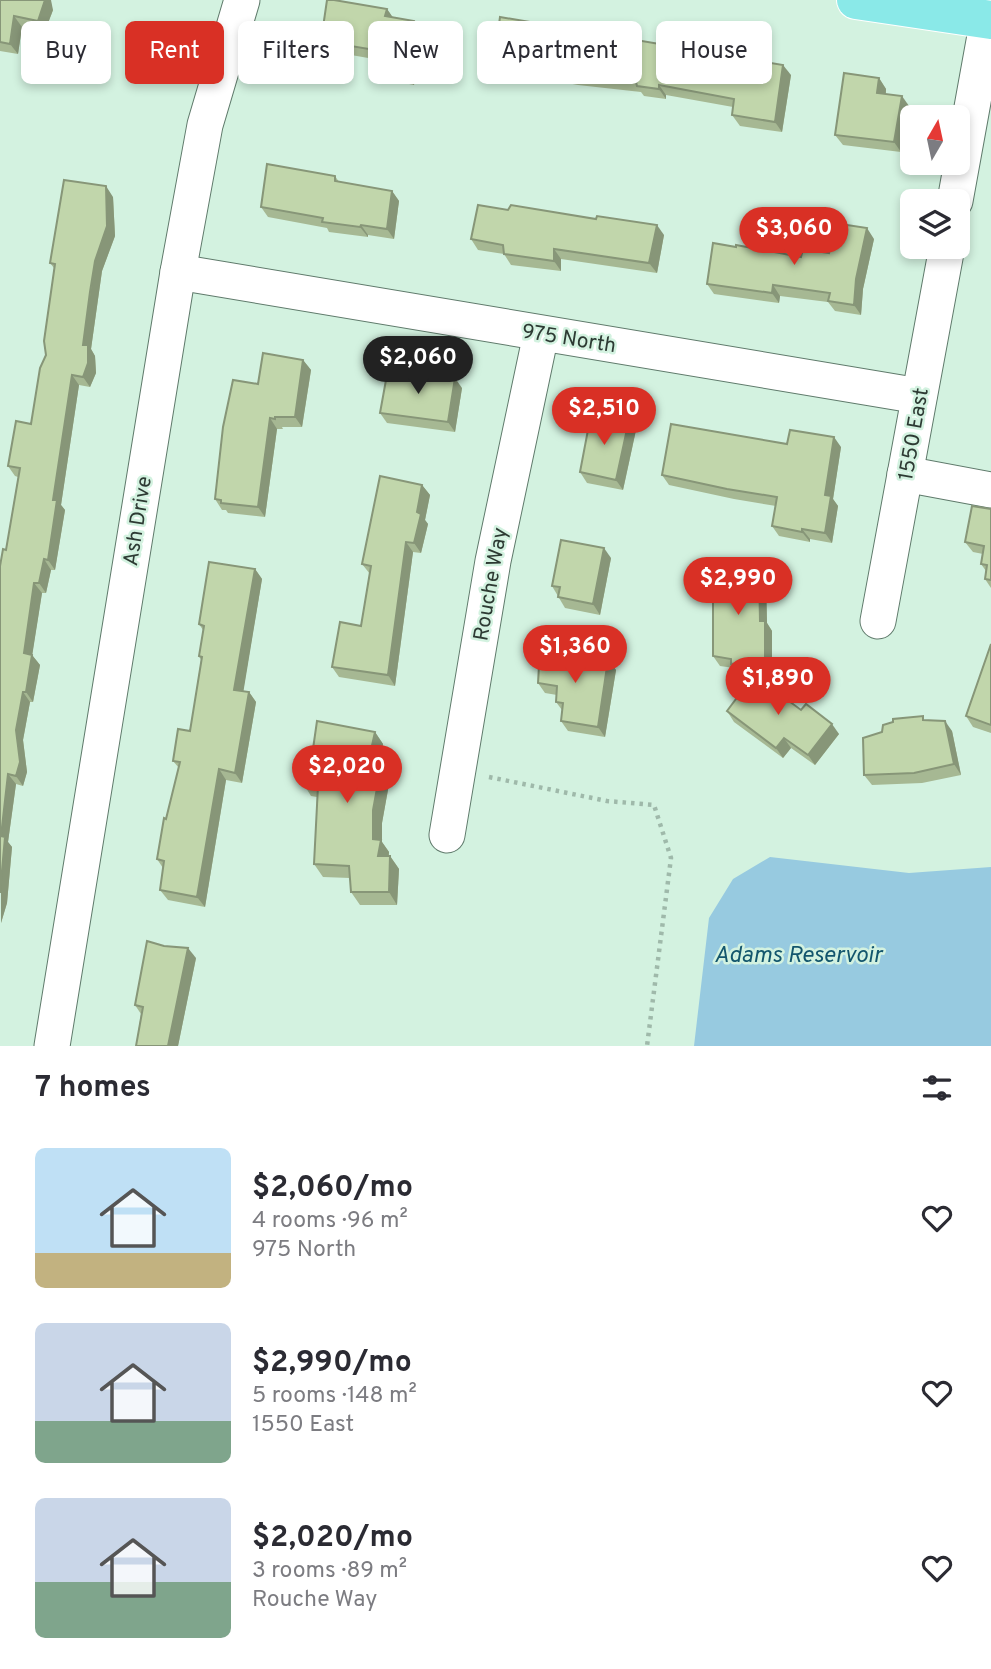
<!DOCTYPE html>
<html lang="en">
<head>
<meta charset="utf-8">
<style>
	body { margin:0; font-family:Overpass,sans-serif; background:#f2f2f3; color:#2b2b33; height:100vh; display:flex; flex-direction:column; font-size:26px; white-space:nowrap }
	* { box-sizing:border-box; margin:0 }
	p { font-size:23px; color:#7c7c81 }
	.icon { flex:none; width:38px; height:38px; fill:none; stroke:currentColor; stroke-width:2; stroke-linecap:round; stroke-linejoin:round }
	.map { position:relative; height:1046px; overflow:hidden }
	.side { display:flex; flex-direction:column; background:#fff; flex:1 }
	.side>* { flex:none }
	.top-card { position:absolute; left:21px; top:21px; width:950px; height:63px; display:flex; gap:14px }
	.needle { width:46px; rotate:9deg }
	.tools { position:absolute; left:900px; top:105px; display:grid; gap:14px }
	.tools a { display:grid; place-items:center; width:70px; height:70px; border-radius:10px; background:#fff; box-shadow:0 4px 10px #0003; font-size:35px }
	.price { position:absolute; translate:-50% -60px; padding:0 16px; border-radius:24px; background:#d93025; color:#fff; font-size:23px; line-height:46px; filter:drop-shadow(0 2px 4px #0008) }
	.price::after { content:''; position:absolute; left:50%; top:42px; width:21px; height:16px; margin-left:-10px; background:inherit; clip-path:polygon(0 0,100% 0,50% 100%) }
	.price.on { background:#222; color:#fff }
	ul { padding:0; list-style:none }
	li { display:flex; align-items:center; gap:21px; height:175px; padding:0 35px }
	li span { display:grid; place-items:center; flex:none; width:196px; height:140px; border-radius:10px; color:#555 }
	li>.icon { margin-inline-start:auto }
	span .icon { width:84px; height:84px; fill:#fffc; stroke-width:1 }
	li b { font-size:30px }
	h2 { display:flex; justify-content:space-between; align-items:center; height:84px; padding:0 35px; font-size:30px }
	.tag { padding:0 24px; border-radius:10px; background:#fff; box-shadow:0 4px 10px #0003; font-size:24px; line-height:63px }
	.tag.on { background:#d93025; color:#fff }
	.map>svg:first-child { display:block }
</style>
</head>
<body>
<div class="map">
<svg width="991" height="1046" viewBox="0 0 991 1046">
	<rect width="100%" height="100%" fill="#d3f2e0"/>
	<path fill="#97cae0" d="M770,857L909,873L991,867V1046H694L709,918L733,879Z"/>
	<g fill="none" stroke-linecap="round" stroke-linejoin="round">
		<defs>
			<g id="minor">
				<path d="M955,201L988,19"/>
				<path d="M178,272L919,396"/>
				<path d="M905,474L991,490"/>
				<path d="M878,621L947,247"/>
				<path d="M447,835L493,561L541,334"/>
				<path d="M52,1046L178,272L205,125L242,0"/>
			</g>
			<path id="major" d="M856,0L991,20"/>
		</defs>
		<use href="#minor" stroke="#5f7a6b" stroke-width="37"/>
		<use href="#major" stroke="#fff" stroke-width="40"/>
		<path stroke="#9fb9aa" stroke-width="4.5" stroke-dasharray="3.5 5" stroke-linecap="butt" d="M489,777L607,801L654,805L671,858L647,1046"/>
		<use href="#minor" stroke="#fff" stroke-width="35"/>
		<use href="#major" stroke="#8ae9e8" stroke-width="38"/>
	</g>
	<g fill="#a6b893">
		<path d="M0,0L53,10L45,31L22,27L18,54L0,51Z"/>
		<path d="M387,9L393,18L422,32L414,85L379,78L372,68L374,59L328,51L321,41Z"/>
		<path d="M494,61L791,75L782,132L740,126L732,115L733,107L666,95V99L644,96L641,92L578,85L501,71Z"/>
		<path d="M879,78L886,89V94L909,106L901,152L843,145L835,135Z"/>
		<path d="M335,176L339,182L392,191L399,201L394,239L368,235V237L329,232L327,228L268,217L261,207Z"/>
		<path d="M113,197L115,236L102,271L91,349L95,356L96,373L90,387L79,385L61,505L65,510L55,570H51L46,593H42L32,655L40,665L33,702H30L23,740L27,772L23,786L16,784L8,842L12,847L7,903L1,923L0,566L6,550L18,477L15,476L8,466L31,424L46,355L54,268L50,263Z"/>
		<path d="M508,210L664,235L657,273L561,259V271L511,265L504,254L478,250L471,239Z"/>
		<path d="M874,239L863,289L861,315L835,311L828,302L780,296L779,303L714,294L707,284L736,247L801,257L829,253Z"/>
		<path d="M303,360L311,370L302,427H282L283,429H277L265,517L228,513L226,510H222L215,499L258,384Z"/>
		<path d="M462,388L455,432L387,423L380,413Z"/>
		<path d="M609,420H629L636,430L623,490L587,483L580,472Z"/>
		<path d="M787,444L841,447L833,499L838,506L832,543L810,539V542L779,536L772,526L776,506L734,499L669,485L662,475Z"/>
		<path d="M422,485L430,495L425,520L428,524L421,553L413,552L395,686L339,677L332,667L361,626L370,574L362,564Z"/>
		<path d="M991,509V588L985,579L986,571L981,564L983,554L973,552L965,542Z"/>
		<path d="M611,558L600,615L565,608L552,586Z"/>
		<path d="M255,569L262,579L243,691L249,692L256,702L242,783L226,780L205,907L168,900L160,890L163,868L157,859L179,768L173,761L190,731L201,660L199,656L203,630L199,624Z"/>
		<path d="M766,581L767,623L772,631V669L738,674L734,668L720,666L713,656Z"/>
		<path d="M991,644V733L973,727L966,716Z"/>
		<path d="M589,659L608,660L616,670L605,737L568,731L561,721L562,710L556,702L557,695L545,693L538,683Z"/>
		<path d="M801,710L839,734L815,765L791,748L783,758L734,722L727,711Z"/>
		<path d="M926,720L952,731L961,775L922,783L872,785L864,775Z"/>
		<path d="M375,732L383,744L380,760L382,761L391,773L382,823V842L389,852V856H390L399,869L397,905H360L351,892L350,878L323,877L314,864L317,797L311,796L303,783L313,749Z"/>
		<path d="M196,958L178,1046H136L141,1014L135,1005Z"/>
	</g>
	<g fill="#879678">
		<path d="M45,0H51L53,10L45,31L38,21Z"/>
		<path d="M387,9L394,19L385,16Z"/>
		<path d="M14,16L22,27L18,54L10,44Z"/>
		<path d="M414,21L422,32L414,85L406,75Z"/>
		<path d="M783,65L791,75L782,132L775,122Z"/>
		<path d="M879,78L886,89L885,103L877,93Z"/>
		<path d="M659,85L666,95V99L659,89Z"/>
		<path d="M902,96L909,106L901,152L894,142Z"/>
		<path d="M106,186L113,197L115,236L102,271L91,349L95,356L96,373L90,387L83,377V345Z"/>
		<path d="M392,191L399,201L394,239L387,229Z"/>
		<path d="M361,225L368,235V237L360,227Z"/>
		<path d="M657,225L664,235L657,273L649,263Z"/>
		<path d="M867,228L874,239L863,289L861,315L854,305L856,279Z"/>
		<path d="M554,249L561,259V271L554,261Z"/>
		<path d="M773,285L780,296L779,303L772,293Z"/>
		<path d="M303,360L311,370L302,427L295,417Z"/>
		<path d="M72,375L79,385L61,505L65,510L55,570L48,560L53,500Z"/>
		<path d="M455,378L462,388L455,432L448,422Z"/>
		<path d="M270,418L277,429L265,517L258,507Z"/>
		<path d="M629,420L636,430L623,490L616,480Z"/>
		<path d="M834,437L841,447L833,499L838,506L832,543L825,533V495Z"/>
		<path d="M422,485L430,495L425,520L428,524L421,553L414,543L417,512Z"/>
		<path d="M802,529L810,539V542L802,532Z"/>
		<path d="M406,542L413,552L395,686L388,675Z"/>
		<path d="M604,548L611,558L600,615L593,604Z"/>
		<path d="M44,559L51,570L46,593L39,583Z"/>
		<path d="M255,569L262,579L242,700L234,690Z"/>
		<path d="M759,570L766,581L767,623L772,631V669L765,659L760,621Z"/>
		<path d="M34,583L42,593L31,663L24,653Z"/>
		<path d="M32,655L40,665L33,702L26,692Z"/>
		<path d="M608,660L616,670L605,737L598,727Z"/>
		<path d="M23,692L30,702L23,740L27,772L23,786L16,776V730Z"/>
		<path d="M249,692L256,702L242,783L235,773Z"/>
		<path d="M945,721L952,731L961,775L954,764Z"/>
		<path d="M832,724L839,734L815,765L808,755Z"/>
		<path d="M375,732L383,744L378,772L369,759Z"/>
		<path d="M784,738L791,748L783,758L776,748Z"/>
		<path d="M382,761L391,773L382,823V842L389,852L387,868L378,856L373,839V810Z"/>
		<path d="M219,769L226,780L205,907L197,897Z"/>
		<path d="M8,774L16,784L8,842L12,847L7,903L1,923V836Z"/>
		<path d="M390,856L399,869L397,905L389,892Z"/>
		<path d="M188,948L196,958L178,1046H168Z"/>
	</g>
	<g fill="#c1d6ab" stroke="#879678" stroke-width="2">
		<path d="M0,0H45L38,21L14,16L10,44L0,42Z"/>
		<path d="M327,0H334L387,9L385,16L414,21L406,75L372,68L375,50L321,41Z"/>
		<path d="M500,17L783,65L775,122L732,115L734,99L659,85V89L637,86L636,82L571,75L494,61Z"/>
		<path d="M844,73L879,78L877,93L902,96L894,142L835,135Z"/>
		<path d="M267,164L335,176V181L392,191L387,229L361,225L360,227L322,222L323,218L261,207Z"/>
		<path d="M64,180L106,186L107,226L95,261L90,292L83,345H88V363L83,377L72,375L53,500H57L48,560L44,559L39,583H34L24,653L32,655L26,692H23L16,730L20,762L16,776L8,774L1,836L5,837L0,893V566L3,549L6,550L20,468L8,466L16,421L31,424L40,368L46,355L44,341L55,264L50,263Z"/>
		<path d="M478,205L508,210L511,205L596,219L597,216L657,225L649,263L554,249V261L504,254L503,245L471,239Z"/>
		<path d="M834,223L867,228L856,279L854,305L828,301L830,293L773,285L772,293L707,284L713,243L736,247V245L801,257L803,249L829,253Z"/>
		<path d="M263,353L303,360L295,417H275V419L270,418L258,507L221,503V500L215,499L223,427L233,380L258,384Z"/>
		<path d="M388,369L425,376L427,374L455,378L448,422L380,413Z"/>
		<path d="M591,414L609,420H629L616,480L580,472Z"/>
		<path d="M671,424L787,444L790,430L834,437L825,495L831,496L825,533L802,529V532L772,526L777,497L727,489L662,475Z"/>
		<path d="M380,476L422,485L417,512L421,514L414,543L406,542L388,675L332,667L340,622L361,626L371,566L362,564Z"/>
		<path d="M972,506L991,509V580L985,579L987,565L981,564L984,546L965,542Z"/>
		<path d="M561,540L604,548L593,604L558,597L560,587L552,586Z"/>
		<path d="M209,562L255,569L234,690L249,692L235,773L219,769L197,897L160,890L164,861L157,859L164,818L166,819L180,762L173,761L178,729L190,731L202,657L199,656L204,626L199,624Z"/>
		<path d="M759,570L760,621H765V659L731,664V659L713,656V571Z"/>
		<path d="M991,644V725L966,716Z"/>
		<path d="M544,649L589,659L608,660L598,727L561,721L563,703L556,702L557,686L538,683L539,666Z"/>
		<path d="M754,675L801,710L806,704L832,724L808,755L784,738L776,748L727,711Z"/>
		<path d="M923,716V720L945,721L954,764L914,773L864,775L863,738L882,732L883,725L893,722V719Z"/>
		<path d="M317,721L375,732L369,759L382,761L373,810V839L381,840L378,856H390L389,892H351L349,866L314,864L318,786L303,783L309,748L313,749Z"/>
		<path d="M147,941L164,946L188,948L168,1046H136L143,1007L135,1005Z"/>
	</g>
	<g text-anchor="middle" stroke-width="5" stroke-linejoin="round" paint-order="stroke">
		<g font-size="21" fill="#2d3a33" stroke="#d3f2e0">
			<text transform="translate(569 338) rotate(9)" y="7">975 North</text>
			<text transform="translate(913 434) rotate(-80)" y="7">1550 East</text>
			<text transform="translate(137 521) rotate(-81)" y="7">Ash Drive</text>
			<text transform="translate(490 584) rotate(-80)" y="7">Rouche Way</text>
		</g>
		<g font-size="23" font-style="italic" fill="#13566d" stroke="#d3f2e0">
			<text x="798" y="962">Adams Reservoir</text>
		</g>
	</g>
</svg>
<div class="tools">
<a><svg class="needle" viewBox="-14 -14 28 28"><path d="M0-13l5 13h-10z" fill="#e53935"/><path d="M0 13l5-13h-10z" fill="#7c7c81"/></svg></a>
<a><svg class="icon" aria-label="layers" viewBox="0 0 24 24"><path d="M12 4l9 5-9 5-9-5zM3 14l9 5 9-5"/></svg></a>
</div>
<b class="price" style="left:794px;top:267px">$3,060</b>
<b class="price on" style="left:418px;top:396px">$2,060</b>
<b class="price" style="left:604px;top:447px">$2,510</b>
<b class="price" style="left:738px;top:617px">$2,990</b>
<b class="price" style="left:575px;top:685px">$1,360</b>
<b class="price" style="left:778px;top:717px">$1,890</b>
<b class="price" style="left:347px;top:805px">$2,020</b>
<div class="top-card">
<a class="tag">Buy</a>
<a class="tag on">Rent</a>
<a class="tag">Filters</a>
<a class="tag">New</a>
<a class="tag">Apartment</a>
<a class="tag">House</a>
</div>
</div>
<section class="side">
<h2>7 homes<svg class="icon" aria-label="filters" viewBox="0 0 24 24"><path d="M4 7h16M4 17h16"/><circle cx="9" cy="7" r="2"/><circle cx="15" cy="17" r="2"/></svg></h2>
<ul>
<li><span style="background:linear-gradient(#bfe0f5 75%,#c2b280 0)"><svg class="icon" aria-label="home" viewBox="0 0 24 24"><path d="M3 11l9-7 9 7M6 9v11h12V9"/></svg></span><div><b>$2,060/mo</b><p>4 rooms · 96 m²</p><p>975 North</p></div><svg class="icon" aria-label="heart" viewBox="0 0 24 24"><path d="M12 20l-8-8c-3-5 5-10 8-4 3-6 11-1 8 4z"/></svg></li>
<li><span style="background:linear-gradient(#c9d6e8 70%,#7fa58c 0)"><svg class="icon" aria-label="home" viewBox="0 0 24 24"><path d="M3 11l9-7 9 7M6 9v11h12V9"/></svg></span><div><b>$2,990/mo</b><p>5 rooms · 148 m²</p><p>1550 East</p></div><svg class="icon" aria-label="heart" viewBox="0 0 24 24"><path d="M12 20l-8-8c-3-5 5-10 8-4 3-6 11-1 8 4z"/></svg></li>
<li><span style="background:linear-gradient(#c9d6e8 60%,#7fa58c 0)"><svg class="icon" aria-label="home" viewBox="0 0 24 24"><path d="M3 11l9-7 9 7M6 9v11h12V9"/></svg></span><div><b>$2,020/mo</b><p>3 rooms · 89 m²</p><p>Rouche Way</p></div><svg class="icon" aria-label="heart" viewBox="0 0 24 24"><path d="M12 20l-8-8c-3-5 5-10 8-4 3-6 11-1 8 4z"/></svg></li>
</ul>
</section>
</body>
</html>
